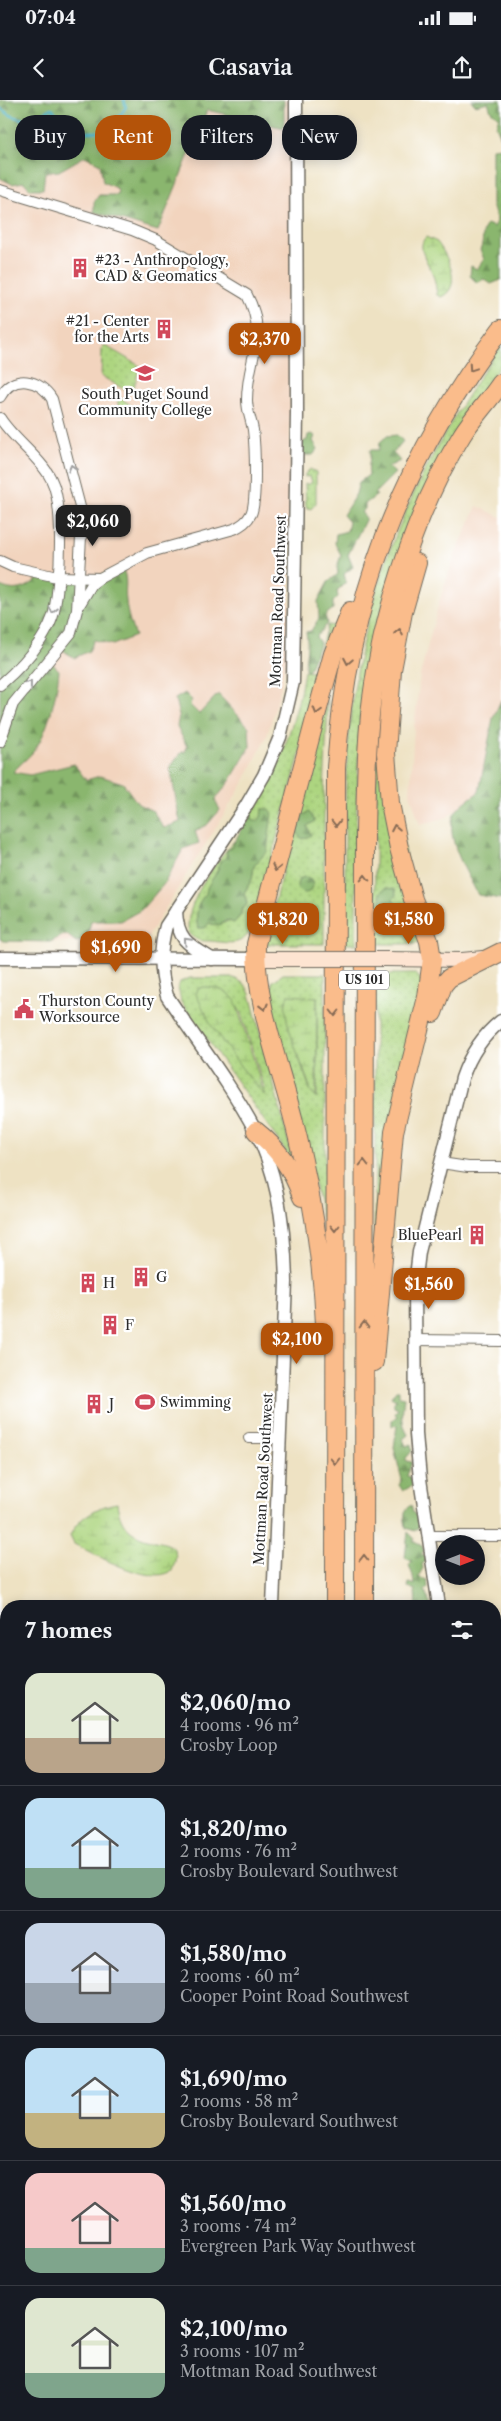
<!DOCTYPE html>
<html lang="en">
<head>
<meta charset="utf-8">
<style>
	body { margin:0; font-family:"Libre Caslon Text",serif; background:#20242c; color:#f1f3f6; height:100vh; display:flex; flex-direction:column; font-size:19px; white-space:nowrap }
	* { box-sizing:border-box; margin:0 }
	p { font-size:16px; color:#9ea1a6 }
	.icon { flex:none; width:28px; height:28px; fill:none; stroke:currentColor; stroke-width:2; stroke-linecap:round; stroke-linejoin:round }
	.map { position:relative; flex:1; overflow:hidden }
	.details { position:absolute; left:0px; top:1500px; width:501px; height:821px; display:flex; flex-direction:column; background:#171b24; border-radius:20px 20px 0 0; box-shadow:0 2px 12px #0003 }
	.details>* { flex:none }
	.guide { position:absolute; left:15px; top:15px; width:471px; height:45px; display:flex; gap:10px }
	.needle { width:32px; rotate:90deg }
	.tools { position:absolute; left:435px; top:1435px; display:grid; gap:10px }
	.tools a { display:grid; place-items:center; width:50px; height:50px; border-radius:50%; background:#171b24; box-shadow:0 2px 12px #0003; font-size:25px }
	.price { position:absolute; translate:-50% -42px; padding:0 11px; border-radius:10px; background:#b45309; color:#fff; font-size:16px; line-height:32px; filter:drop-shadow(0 1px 2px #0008) }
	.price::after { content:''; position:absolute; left:50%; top:30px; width:15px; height:11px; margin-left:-8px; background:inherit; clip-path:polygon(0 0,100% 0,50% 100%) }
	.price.current { background:#222; color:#fff }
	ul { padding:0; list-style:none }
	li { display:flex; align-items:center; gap:15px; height:125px; padding:0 25px }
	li+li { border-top:1px solid #363941 }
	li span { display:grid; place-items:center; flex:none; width:140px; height:100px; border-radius:15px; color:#555 }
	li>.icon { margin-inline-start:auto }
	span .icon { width:60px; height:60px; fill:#fffc; stroke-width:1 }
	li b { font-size:21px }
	h2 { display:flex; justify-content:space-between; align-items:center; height:60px; padding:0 25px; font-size:21px }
	.tag { padding:0 18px; border-radius:20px; background:#171b24; box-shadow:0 2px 12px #0003; font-size:18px; line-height:45px }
	.tag.current { background:#b45309; color:#fff }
	.status { display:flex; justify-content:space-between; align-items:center; height:35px; padding:0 25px; background:#171b24; direction:ltr }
	.status svg { height:14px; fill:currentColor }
	header { display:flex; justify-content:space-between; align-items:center; height:65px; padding:0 25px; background:#171b24; font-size:22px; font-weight:600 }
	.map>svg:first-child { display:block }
</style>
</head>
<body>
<div class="status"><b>07:04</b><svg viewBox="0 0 49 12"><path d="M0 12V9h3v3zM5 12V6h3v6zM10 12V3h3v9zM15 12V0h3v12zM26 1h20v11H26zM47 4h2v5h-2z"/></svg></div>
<header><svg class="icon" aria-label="back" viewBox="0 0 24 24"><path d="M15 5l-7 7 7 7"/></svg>Casavia<svg class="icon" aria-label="share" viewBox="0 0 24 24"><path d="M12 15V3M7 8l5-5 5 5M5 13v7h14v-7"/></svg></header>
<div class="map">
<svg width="501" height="2321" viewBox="0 0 501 2321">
	<defs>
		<pattern id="grass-dots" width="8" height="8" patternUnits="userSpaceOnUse" patternTransform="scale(1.25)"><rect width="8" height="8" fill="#add580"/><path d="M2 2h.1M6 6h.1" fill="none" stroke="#95b76f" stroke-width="1.8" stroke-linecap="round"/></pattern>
		<pattern id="forest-firs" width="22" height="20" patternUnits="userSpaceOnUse" patternTransform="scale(1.25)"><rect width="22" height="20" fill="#8ab66e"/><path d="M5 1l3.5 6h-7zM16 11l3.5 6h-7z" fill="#71945b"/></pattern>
		<pattern id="wetland-marsh" width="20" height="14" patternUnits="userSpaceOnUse" patternTransform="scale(1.25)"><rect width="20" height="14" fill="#add580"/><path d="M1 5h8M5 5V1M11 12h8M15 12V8" fill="none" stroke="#95b76f"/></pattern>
		<pattern id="park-crowns" width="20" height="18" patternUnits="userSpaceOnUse" patternTransform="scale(1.25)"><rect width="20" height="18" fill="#add580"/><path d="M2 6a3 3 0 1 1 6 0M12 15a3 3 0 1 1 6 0" fill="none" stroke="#95b76f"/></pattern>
	</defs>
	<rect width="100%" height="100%" fill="#fff"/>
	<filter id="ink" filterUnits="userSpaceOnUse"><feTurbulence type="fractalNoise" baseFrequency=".02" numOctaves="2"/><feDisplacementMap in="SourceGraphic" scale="10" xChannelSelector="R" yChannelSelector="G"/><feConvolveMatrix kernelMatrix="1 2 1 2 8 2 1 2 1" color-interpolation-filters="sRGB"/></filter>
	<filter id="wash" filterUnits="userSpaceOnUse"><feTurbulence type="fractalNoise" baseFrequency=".0096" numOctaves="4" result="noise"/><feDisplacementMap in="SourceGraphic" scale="20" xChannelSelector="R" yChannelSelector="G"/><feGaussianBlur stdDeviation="1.12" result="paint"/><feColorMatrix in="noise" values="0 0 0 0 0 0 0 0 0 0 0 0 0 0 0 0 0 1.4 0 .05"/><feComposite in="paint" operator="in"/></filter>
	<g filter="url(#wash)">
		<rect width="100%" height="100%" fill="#eee2c3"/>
		<g fill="#f2d4be">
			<path d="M0,0H291L290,541L281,587L267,636L244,682L144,843L0,841Z"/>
			<path d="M477,406L501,417V600L493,618L479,692L447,717L420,725L410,693L414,628L420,576L439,502L455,455Z"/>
		</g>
		<g fill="url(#grass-dots)" stroke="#6c8056" fill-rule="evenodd">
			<path d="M104,245L140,266L134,287L127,291L101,276L102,249Z"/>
			<path d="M501,246V264L465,317L397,460L374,535L361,606L359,637L356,719V844H345C346,765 342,684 352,606C368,472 424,354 501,246Z"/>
			<path d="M310,369L316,372V403L311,409L306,407L305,383L309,385L312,381L309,376L305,377V374Z"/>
			<path d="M327,525L335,526L252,828C242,847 230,843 211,841C201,841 197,841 189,834C182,806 217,760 235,740L232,747L227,750L226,759L220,761C219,775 206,783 207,794C197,801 195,817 198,828L209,823C222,829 239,815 247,804L244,793L252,779L254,766L267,751L261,717L258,722L253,721L252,716L247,718C278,673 296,624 304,571L312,572L317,563Z"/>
			<path d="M328,600L324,691V844H268L264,842Z"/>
			<path d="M379,626H381L421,840L414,844H374L376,690Z"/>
			<path d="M283,874H325V1129L271,905L272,882ZM317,897V997L311,992L300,961L288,920L285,900Z"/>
			<path d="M375,874H416L420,878L423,885L375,1159Z"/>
			<path d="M190,878H234L245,884L250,894L294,1063L181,902L178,887L180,882ZM230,895L241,913L265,990L251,979L222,941Z"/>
		</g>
		<g fill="url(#forest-firs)" stroke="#5a704c">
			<path d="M0,0H284V28L207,10L158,131L94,112V102L99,95H117L118,89L103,82L100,64L85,56L59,71L45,72L43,89H30L24,82L12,84L0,78Z"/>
			<path d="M471,0H501V38L496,26L499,17L491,11L488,2L475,5Z"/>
			<path d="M501,47V180L491,184L484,179L477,183L470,176L471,166L477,169L484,159L480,150C485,141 480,134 487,124L494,127L497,120L492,105V48Z"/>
			<path d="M312,334L315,336L313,341L318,349L313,355H305L302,352L303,342L307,340L308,335Z"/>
			<path d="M397,335L403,341L393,353L400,361L388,367L395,373L374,394L377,395L365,404V409L361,412L366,418L348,455L353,467L344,474L346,482L337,491L338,497L333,502V509L325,515L327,523L316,537L320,543L308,572L305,569C305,556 309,546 306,532L311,531L319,518L318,501L328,482L338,474L337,467L341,455L335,443L336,434L347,431L349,422L343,415L356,394L359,382L369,375C367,366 371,360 370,350H379L380,342L387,336Z"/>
			<path d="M121,466C129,478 124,488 126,501C127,514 131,525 135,536L113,545L94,540L89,551L74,558L60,548L49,560L59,570C57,594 48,633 33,652C27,659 19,665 13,672L30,675L74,664L86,680L100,676L123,683L138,704L153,711L164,728L180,722L170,667L182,652H185L187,647L177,626L179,616L175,599L185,593L192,600L190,605L199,614L218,594L249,627L250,647L230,681L215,700L220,710L207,725L195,731L199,743L183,749L164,784L141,810L121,821H91L87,840L76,842L66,834L50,842L3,841L0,839V486C16,493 26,489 39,478L92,479Z"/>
			<path d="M501,600V799L478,795C468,774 440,732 457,710C462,703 472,697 479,692L493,618Z"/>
			<path d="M262,709H270L272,712L267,751L254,766L252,779L244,793L247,804L241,811V815L234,823L227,820C220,826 217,826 209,823L205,828H198C195,817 197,801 206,794C206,783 219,775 220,761L226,758L227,750L232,747L247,718L252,716L253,721H258L261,717Z"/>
			<path d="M309,712L315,721L307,726L311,735L303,739L300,737L296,729L302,721L301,717Z"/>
			<circle cx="305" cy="785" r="8"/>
			<path d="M386,788L395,789L396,795L393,799L396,804L392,808L381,803L380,792Z"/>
			<circle cx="307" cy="821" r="8"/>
			<path d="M396,1290H399V1297L404,1298C402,1312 401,1323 408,1335L403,1339L406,1346L411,1344L412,1351L406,1358V1361L412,1362L407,1376L410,1377L413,1385L403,1391L399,1385L402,1380L394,1348L397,1325L392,1326V1320L397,1316L395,1314L398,1309L394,1307V1302L396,1300L391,1297Z"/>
			<path d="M411,1405L413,1413L420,1418V1425L415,1431L406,1428C405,1418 402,1412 411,1405Z"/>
			<path d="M408,1432L414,1438V1442L422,1446L424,1451L421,1454L426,1457L425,1462L422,1464L423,1468L418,1477L427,1480L428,1487L425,1491L431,1506H416L415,1490L408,1487L409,1483L414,1485L413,1476L409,1465L412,1461L405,1458Z"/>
			<path d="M495,1958L501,1960V2042L495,2040Z"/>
			<path d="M6,2105V2152L0,2154V2108Z"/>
			<path d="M6,2182V2244L0,2241V2184Z"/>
			<path d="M5,2245L6,2268L3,2271C7,2279 6,2304 6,2315H12V2318L15,2321H1L0,2319V2249Z"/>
			<path d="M72,2315H128L125,2321H82Z"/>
		</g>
		<g fill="url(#wetland-marsh)" stroke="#6c8056">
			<path d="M426,137L437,142C447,155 464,187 441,197L437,195C436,188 435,181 433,175C429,163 415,148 426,137Z"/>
			<path d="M203,887C217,887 226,890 235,900L265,996L241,967L211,925L196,894L198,889Z"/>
			<path d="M288,895L317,897L316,998L311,992C306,969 277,915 288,895Z"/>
			<path d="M117,1403C123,1451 169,1434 175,1451C177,1457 174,1465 172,1471C148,1486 97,1455 74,1444L70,1436C77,1418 98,1406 117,1403Z"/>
		</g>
		<path fill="url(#park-crowns)" stroke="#6c8056" d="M118,296L132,306L126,312L120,314L118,312Z"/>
		<g fill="#4bb4ca" stroke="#3b707a">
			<path d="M495,2089L501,2091V2321H158L161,2315H495Z"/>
			<path d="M12,2315H51L53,2321H15L12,2318Z"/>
		</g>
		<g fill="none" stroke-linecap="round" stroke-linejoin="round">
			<path stroke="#4bb4ca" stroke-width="2.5" d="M0,8C21,25 31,20 52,8L69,29C99,36 109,33 126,7L124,0"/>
		</g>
	</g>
	<g filter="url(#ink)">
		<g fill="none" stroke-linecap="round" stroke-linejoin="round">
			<defs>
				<g id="minor">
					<path d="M0,90L132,130L156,140L247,195C269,237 247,258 247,300C247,311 251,319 253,330C255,345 257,402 251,414C247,422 241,425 234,429L147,453L100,478L57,477L13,467L0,461"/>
					<path d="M0,297C13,273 40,279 52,299L80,407L81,437L77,510L71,533L13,604L0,642"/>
					<path d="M0,318C12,338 41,358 51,379C65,406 60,482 54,512C52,521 46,532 41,540C30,557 15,572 0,585"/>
					<path d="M80,504L92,484L100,478"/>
					<path d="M441,1063L468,1067H501"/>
					<path d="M416,1240L501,1241"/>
					<path d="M249,1338H280"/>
					<path d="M429,1436H501"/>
					<path d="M495,1702L501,1675"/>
					<path d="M495,1752L501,1753"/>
					<path d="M0,1890L6,1891"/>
				</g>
				<g id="tertiary">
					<path d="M176,811C177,840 189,845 212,859"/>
					<path d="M0,858L256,859"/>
					<path d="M273,1506L286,1182C285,1133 278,1073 255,1030C230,983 196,940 167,896C160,872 159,850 166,826L246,706L264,675L280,637L293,582L297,312L296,0"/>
					<path d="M439,1506L420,1379L416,1334L415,1185L419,1152L462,978C470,955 482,936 501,921"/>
					<path d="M495,1580L501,1582"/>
					<path d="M0,1664H6"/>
					<path d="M495,2044L501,2047"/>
					<path d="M0,2159L6,2157"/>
				</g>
				<g id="secondary">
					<path d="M256,859H311"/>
					<path d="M386,859L462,860L483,858"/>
				</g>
				<g id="motorway">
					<path d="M433,913L443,885L449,878L501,852"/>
					<path d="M256,1031C279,1049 293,1070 302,1097"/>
					<path d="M325,1224C322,1154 310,1085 293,1018C279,963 255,901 256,844L314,623L333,554L350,511"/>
					<path d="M374,1262L394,1032L427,897L432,859L429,841L413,799L399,748L390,703L386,653L392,570L403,512L417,463"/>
					<path d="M335,1506L336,668C347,502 401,361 501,229"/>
					<path d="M364,1506L365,735C366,685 366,634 374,584C386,503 419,404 462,335C473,317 489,301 501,283"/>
					<path d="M0,2040L6,2038"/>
					<path d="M0,2085L6,2082"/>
				</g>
			</defs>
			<use href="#minor" stroke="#6f6b60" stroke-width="12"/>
			<use href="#tertiary" stroke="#6f6b60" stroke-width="15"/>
			<use href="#secondary" stroke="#6f6b60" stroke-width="16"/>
			<use href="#motorway" stroke="#6f6b60" stroke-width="20"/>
			<use href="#minor" stroke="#fff" stroke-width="10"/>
			<use href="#tertiary" stroke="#fff" stroke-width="12"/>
			<use href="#secondary" stroke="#fde4d1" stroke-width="14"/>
			<use href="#motorway" stroke="#fabc8b" stroke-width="18"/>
			<defs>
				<path id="secondary-bridge" d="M311,859H386"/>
			</defs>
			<use href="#secondary-bridge" stroke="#6f6b60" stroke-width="16" stroke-linecap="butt"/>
			<use href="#secondary-bridge" stroke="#fde4d1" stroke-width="14"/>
		</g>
		<defs><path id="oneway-chevron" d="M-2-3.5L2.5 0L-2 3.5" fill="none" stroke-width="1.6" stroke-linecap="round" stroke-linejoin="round" transform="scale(1.25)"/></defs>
		<g stroke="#886c56">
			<use href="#oneway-chevron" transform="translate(472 268) rotate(124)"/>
			<use href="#oneway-chevron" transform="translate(399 532) rotate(-78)"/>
			<use href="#oneway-chevron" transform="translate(348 561) rotate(101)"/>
			<use href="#oneway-chevron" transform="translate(317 611) rotate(106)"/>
			<use href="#oneway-chevron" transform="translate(336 723) rotate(90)"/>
			<use href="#oneway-chevron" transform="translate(395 728) rotate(-101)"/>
			<use href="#oneway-chevron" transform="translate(276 768) rotate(104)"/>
			<use href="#oneway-chevron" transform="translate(365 778) rotate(-90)"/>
			<use href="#oneway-chevron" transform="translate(264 907) rotate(76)"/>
			<use href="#oneway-chevron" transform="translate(335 913) rotate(90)"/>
			<use href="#oneway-chevron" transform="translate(364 1063) rotate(-90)"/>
			<use href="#oneway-chevron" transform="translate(335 1128) rotate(90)"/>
			<use href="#oneway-chevron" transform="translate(364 1225) rotate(-90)"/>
			<use href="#oneway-chevron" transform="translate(335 1361) rotate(90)"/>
			<use href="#oneway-chevron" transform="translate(364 1458) rotate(-90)"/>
		</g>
		<g stroke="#a0a0a0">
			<use href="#oneway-chevron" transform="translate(72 368) rotate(-105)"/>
			<use href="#oneway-chevron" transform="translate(53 510) rotate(102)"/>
			<use href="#oneway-chevron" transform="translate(29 584) rotate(-52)"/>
			<use href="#oneway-chevron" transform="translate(187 841) rotate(-133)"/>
		</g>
	</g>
	<defs>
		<symbol id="building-bare" viewBox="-9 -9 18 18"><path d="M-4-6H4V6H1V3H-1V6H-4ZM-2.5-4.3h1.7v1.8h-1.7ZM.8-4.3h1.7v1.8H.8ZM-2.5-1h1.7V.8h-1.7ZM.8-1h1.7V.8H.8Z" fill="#d1495b" stroke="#fff" stroke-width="2.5" paint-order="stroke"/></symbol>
		<symbol id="university-bare" viewBox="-9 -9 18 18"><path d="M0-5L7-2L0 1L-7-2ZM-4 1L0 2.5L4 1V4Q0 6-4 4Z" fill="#d1495b" stroke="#fff" stroke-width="2.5" paint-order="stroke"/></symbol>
		<symbol id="civic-bare" viewBox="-9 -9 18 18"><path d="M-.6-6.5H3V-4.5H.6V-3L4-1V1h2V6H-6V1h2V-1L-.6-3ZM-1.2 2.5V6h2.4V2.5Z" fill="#d1495b" stroke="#fff" stroke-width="2.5" paint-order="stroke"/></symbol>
		<symbol id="stadium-bare" viewBox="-9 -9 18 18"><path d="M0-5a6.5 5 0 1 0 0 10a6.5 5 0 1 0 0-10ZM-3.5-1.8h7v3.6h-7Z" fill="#d1495b" stroke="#fff" stroke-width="2.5" paint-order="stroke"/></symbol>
	</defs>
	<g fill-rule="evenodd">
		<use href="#building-bare" x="66" y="154" width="28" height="28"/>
		<use href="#building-bare" x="150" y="215" width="28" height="28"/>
		<use href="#university-bare" x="131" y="259" width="28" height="28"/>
		<use href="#civic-bare" x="10" y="895" width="28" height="28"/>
		<use href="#building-bare" x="463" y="1121" width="28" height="28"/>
		<use href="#building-bare" x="127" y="1163" width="28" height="28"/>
		<use href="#building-bare" x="74" y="1169" width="28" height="28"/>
		<use href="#building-bare" x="96" y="1211" width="28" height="28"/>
		<use href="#stadium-bare" x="131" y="1288" width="28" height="28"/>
		<use href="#building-bare" x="80" y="1290" width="28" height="28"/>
	</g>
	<g text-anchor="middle" stroke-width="4.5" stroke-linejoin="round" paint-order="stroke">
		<rect fill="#fff" stroke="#6b6b6b" stroke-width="1" x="339" y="870.5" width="50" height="19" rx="4"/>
		<g font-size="12" font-weight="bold" fill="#2b2b2b">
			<text x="364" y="884">US 101</text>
		</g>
		<g font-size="14" fill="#2b2b2b" stroke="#fff" text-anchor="start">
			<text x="95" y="165">#23 - Anthropology,<tspan x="95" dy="16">CAD &amp; Geomatics</tspan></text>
			<text x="149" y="226" text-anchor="end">#21 - Center<tspan x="149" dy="16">for the Arts</tspan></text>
			<text x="145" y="299" text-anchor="middle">South Puget Sound<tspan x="145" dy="16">Community College</tspan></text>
			<text x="39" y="906">Thurston County<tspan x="39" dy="16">Worksource</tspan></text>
			<text x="462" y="1140" text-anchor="end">BluePearl</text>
			<text x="156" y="1182">G</text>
			<text x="103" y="1188">H</text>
			<text x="125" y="1230">F</text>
			<text x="160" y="1307">Swimming</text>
			<text x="109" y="1309">J</text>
		</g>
		<g font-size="14" fill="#2b2b2b" stroke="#fff">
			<text transform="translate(278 501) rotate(-88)" y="5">Mottman Road Southwest</text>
			<text transform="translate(263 1379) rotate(-87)" y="5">Mottman Road Southwest</text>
		</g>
	</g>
</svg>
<div class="tools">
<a><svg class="needle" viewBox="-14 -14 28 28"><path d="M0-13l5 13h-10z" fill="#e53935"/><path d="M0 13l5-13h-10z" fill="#9ea1a6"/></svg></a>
</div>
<b class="price" style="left:265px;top:265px">$2,370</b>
<b class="price current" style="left:93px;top:447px">$2,060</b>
<b class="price" style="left:283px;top:845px">$1,820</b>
<b class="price" style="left:409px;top:845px">$1,580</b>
<b class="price" style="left:116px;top:873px">$1,690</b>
<b class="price" style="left:429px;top:1210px">$1,560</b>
<b class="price" style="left:297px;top:1265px">$2,100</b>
<div class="guide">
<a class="tag">Buy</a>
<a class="tag current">Rent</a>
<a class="tag">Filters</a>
<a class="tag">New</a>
</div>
<section class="details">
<h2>7 homes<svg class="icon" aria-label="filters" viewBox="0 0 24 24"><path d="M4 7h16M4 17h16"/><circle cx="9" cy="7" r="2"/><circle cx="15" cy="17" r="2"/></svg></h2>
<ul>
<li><span style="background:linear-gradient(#dfe7d0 65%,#b9a48a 0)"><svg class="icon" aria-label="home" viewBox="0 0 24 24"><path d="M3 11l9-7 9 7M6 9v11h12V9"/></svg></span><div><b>$2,060/mo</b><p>4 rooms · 96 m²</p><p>Crosby Loop</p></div></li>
<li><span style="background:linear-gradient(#bfe0f5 70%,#7fa58c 0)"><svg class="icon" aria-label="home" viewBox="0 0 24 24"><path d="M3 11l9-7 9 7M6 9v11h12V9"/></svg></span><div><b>$1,820/mo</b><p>2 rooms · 76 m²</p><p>Crosby Boulevard Southwest</p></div></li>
<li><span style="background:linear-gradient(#c9d6e8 60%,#9aa5b1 0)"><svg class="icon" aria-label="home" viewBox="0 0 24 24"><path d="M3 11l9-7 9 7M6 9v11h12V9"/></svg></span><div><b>$1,580/mo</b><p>2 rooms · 60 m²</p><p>Cooper Point Road Southwest</p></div></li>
<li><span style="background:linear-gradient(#bfe0f5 65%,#c2b280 0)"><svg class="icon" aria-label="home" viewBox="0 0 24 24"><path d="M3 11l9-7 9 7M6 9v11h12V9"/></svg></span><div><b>$1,690/mo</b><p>2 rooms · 58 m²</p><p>Crosby Boulevard Southwest</p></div></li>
<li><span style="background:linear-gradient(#f6c9c9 75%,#7fa58c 0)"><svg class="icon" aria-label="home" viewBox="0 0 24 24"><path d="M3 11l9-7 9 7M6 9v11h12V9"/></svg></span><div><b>$1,560/mo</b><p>3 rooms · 74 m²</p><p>Evergreen Park Way Southwest</p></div></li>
<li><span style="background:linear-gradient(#dfe7d0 75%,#7fa58c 0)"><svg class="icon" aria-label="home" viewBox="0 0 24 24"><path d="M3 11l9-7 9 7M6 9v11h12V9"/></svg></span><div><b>$2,100/mo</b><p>3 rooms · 107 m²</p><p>Mottman Road Southwest</p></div></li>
</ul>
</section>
</div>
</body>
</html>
